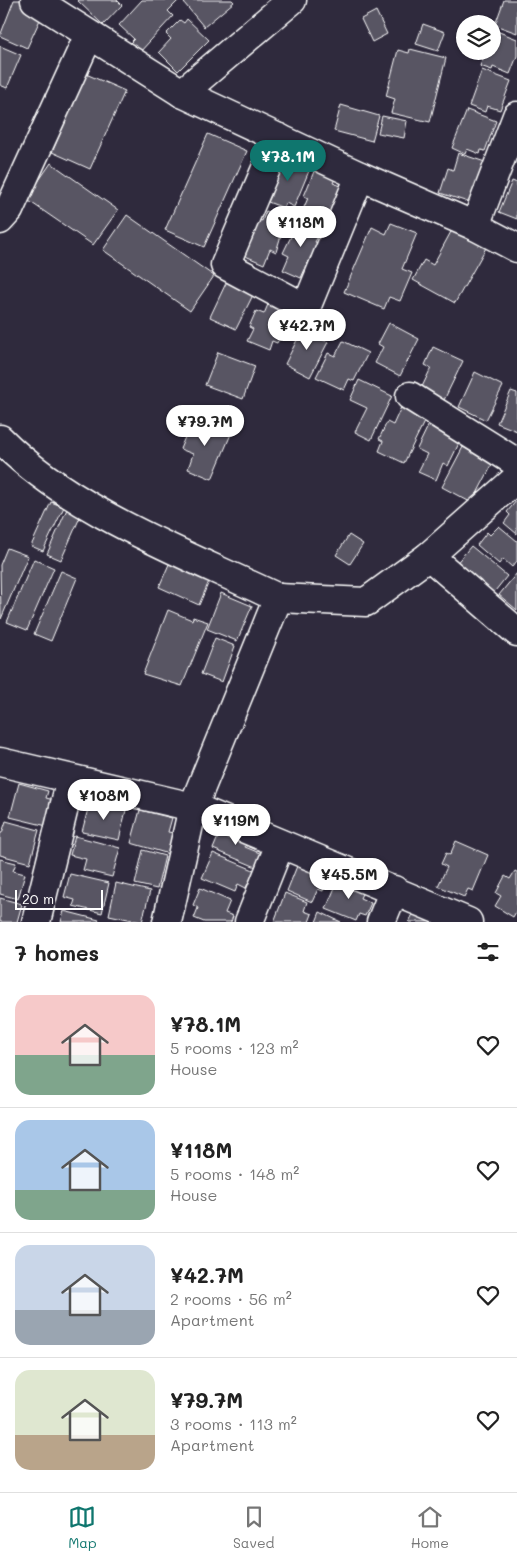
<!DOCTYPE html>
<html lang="en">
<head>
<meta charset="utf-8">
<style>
	body { margin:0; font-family:Mali,sans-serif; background:#f6f6f6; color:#222; height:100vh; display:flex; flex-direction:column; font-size:19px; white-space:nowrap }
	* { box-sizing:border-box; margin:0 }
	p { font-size:16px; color:#767676 }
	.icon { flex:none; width:28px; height:28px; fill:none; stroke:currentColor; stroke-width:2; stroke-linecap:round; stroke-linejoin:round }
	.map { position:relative; height:922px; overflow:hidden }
	.drawer { display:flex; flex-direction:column; background:#fff; flex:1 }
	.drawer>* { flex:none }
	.fabs { position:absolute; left:456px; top:15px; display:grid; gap:10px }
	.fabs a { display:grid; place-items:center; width:45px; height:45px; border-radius:50%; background:#fff; box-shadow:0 1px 4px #0004; font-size:25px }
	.scale { position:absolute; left:15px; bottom:12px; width:88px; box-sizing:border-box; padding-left:5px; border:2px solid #fff; border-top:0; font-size:14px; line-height:18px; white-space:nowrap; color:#fff; -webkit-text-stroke:4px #2f2a3d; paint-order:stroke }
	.price { position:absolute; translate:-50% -42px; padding:0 11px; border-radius:18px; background:#fff; color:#222; font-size:16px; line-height:32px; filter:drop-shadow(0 1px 2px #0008) }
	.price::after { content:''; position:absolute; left:50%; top:30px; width:15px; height:11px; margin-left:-8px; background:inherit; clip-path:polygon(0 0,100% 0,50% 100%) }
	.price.on { background:#0f766e; color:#fff }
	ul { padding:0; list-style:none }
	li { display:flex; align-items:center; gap:15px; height:125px; padding:0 15px }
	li+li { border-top:1px solid #e0e0e0 }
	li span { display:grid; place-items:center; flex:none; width:140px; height:100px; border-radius:15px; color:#555 }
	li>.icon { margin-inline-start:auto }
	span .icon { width:60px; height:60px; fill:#fffc; stroke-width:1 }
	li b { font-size:21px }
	h2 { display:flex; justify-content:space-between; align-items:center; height:60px; padding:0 15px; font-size:21px }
	.tabs { display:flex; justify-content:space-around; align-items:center; height:70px; border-top:1px solid #e0e0e0; background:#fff; font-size:14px; color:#767676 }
	.tabs a { display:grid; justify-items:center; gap:2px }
	.tabs .on { color:#0f766e }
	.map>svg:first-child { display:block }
</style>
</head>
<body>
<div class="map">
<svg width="517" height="922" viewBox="0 0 517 922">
	<rect width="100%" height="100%" fill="#2f2a3d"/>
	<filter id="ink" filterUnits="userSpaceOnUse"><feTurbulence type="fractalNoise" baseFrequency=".02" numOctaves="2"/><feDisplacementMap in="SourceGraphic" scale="10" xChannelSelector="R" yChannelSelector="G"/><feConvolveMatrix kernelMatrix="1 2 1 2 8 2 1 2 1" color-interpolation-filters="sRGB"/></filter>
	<g filter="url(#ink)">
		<g fill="#595564" stroke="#fff">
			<path d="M14,0H20L44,11L27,48L0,36Z"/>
			<path d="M77,0H117L122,5L103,25Z"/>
			<path d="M142,0H179L168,11L173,16L139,53L129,44L134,39L119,25Z"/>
			<path d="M188,0H232L234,2L204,27L184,3Z"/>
			<path d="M504,0H517V33L495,25Z"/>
			<path d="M376,11L387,34L372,42L361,19Z"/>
			<path d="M187,19L209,40L178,71L159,52L171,39L166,34L180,20L184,23Z"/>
			<path d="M423,24L445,32L438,51L416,44Z"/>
			<path d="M494,30L517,39V56L510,74L493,67L492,70L480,66L486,51H492Z"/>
			<path d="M0,46L21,55L7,88L0,85Z"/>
			<path d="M410,49L446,58L430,122L391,113L395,99L386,96L398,50L409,53Z"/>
			<path d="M482,70L511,81L500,110L487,106L485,112L469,106Z"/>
			<path d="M86,74L125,91L90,169L52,152Z"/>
			<path d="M341,105L379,116L372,141L334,131Z"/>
			<path d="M467,110L496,121L485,151L481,150L480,154L467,149L465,154L452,148Z"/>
			<path d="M382,116L407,121L404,138L378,133Z"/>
			<path d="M208,134L247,151L204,247L165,230Z"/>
			<path d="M458,153L488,163L471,203L440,193L448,168L453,170Z"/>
			<path d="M284,155L311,166L294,207L286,203L284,208L268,202L271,196L267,195Z"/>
			<path d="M51,163L118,210L93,245L26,199Z"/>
			<path d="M317,164L338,173L333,183L341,186L326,222L302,212L308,198L304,196Z"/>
			<path d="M512,181L517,183V219L499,212Z"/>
			<path d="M266,211L286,219L276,252L270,249L264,264L243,255L258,219L262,221Z"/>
			<path d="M127,215L214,276L190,311L103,250Z"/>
			<path d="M298,222L310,227L312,223L322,228L315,242L320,244L314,258L311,256L301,278L283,270L289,256L283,253Z"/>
			<path d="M391,223L417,233L402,269L412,273L400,301L389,297L384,309L344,292L372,227L386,234Z"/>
			<path d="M453,228L487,246L455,303L413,280L424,260L433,265Z"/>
			<path d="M227,281L254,293L236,329L210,317Z"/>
			<path d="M269,302L287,310L283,318L288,321L277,343L272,341L269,350L247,341L253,329L249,327L256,311L264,314Z"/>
			<path d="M389,323L419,339L400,376L375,363L383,347L378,344Z"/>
			<path d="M305,324L322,333L319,338L328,342L310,377L285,364Z"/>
			<path d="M343,341L368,353L354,381L349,379L344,390L316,377L328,353L335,356Z"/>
			<path d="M433,347L463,361L444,400L421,389L431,368L425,365Z"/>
			<path d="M218,352L255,366L243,399L205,385Z"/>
			<path d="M475,372L503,386L486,420L459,407Z"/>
			<path d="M359,380L392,396L371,440L355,432L367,408L350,400Z"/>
			<path d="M511,391L517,393V431L497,423Z"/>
			<path d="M402,405L419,414L417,419L424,422L404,463L379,451L383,441L379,439L387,422L393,425Z"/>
			<path d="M193,418L231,434L212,479L188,469L193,454L180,449Z"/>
			<path d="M431,420L461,439L448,466L443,463L436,480L418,472L427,454L417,449Z"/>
			<path d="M463,447L493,463L472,503L442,487Z"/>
			<path d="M517,500V534L504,523L510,515L507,512Z"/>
			<path d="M51,502L64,507L43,551L31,546Z"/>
			<path d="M67,509L81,515L61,560L47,554Z"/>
			<path d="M499,526L517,541V561L512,567L503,559L499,564L477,545L487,532L490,535Z"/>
			<path d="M349,535L363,544L350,564L336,555Z"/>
			<path d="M471,546L507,576L491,596L455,565Z"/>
			<path d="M7,548L28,556L1,619L0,565Z"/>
			<path d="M173,555L213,572L199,605L159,587Z"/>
			<path d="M34,559L54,568L27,630L7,622Z"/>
			<path d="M61,571L77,578L51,641L34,634Z"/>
			<path d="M517,573V610L499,595Z"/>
			<path d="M221,593L252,606L237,641L207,629Z"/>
			<path d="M168,610L192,620L193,617L208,622L182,686L143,674Z"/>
			<path d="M215,638L235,646L222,682L201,674Z"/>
			<path d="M19,783L48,791L46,798L54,800L47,826L10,817Z"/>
			<path d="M90,801L126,810L119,840L82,832Z"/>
			<path d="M140,810L172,818L168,832L174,833L169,854L131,843Z"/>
			<path d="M6,821L39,830L30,863L0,855V833H2Z"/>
			<path d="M223,825L249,837L245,847L262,854L256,867L213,849Z"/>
			<path d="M75,836L120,848L112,877L83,870L86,859L70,855Z"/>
			<path d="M456,841L488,855L473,891L468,889L464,897L438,886L447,867L441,864L446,853L450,855Z"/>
			<path d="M143,850L165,856L157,889L135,884Z"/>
			<path d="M213,853L256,871L252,882L249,881L246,888L238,884L235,892L202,878Z"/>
			<path d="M0,859L16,863L13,871L25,874L18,899L0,894Z"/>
			<path d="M310,861L329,877L323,891L318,889L312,902L287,891L297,866L306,869Z"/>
			<path d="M515,871L517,872V910L513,917L495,906L501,896L496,893L505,876L510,879Z"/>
			<path d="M70,874L109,883L102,913L73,906L75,900L64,897Z"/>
			<path d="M344,876L366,885L360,898L371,903L365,916L359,914L356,921L326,909L336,885L340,887Z"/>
			<path d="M116,883L150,891L142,922L109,915Z"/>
			<path d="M200,888L230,901L225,913L233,916L231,922H204L194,918L198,908L193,905Z"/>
			<path d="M285,893L307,902L304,911L312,914L309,922H274Z"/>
			<path d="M0,898L22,904L17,922H0Z"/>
			<path d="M415,910L442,922H409Z"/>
			<path d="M64,911L99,920V922H61Z"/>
			<path d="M320,912L341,922H316Z"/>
		</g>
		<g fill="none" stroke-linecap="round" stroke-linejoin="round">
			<defs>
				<g id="minor">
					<path d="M35,0L182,93L360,176L475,226L517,248"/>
					<path d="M182,93L292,0"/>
					<path d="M279,138L225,265L306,308L360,176"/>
					<path d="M0,220L9,210L89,35"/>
					<path d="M475,226L517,116"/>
					<path d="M410,396L517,463"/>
					<path d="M0,439C72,512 186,554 278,598"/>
					<path d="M429,556L517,632"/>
					<path d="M0,762L193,807L468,922"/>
					<path d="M36,922L71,779"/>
					<path d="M167,922L193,807L278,598L366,602L429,556L517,478"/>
					<path d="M249,922L280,844"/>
					<path d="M381,922L394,890"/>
				</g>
			</defs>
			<use href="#minor" stroke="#fff" stroke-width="31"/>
			<use href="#minor" stroke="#2f2a3d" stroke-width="28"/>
		</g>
	</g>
</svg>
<div class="fabs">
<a><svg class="icon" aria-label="layers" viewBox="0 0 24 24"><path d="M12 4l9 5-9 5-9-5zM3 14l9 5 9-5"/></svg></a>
</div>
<div class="scale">20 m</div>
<b class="price on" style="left:288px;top:182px">¥78.1M</b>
<b class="price" style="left:301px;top:248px">¥118M</b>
<b class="price" style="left:307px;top:351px">¥42.7M</b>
<b class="price" style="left:205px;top:447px">¥79.7M</b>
<b class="price" style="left:104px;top:821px">¥108M</b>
<b class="price" style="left:236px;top:846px">¥119M</b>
<b class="price" style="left:349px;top:900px">¥45.5M</b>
</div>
<section class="drawer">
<h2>7 homes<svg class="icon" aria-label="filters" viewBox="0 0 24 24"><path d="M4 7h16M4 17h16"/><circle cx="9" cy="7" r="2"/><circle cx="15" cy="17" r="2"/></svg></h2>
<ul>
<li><span style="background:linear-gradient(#f6c9c9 60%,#7fa58c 0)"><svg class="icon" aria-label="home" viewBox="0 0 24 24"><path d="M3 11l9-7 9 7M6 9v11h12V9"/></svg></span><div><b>¥78.1M</b><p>5 rooms · 123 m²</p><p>House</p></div><svg class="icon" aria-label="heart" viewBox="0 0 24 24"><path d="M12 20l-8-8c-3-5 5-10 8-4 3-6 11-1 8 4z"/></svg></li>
<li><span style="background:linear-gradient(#a9c7e8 70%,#7fa58c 0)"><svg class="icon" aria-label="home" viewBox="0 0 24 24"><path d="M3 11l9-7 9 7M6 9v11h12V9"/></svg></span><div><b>¥118M</b><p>5 rooms · 148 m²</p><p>House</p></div><svg class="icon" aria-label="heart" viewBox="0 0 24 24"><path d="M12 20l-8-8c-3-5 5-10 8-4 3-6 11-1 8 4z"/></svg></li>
<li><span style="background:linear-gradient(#c9d6e8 65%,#9aa5b1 0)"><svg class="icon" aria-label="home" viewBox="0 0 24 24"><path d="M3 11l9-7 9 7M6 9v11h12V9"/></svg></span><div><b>¥42.7M</b><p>2 rooms · 56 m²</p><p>Apartment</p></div><svg class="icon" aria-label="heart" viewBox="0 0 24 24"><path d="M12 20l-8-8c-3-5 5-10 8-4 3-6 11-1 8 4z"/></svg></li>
<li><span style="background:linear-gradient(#dfe7d0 65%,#b9a48a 0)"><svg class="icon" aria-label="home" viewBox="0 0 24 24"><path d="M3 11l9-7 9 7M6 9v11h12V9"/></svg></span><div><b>¥79.7M</b><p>3 rooms · 113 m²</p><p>Apartment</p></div><svg class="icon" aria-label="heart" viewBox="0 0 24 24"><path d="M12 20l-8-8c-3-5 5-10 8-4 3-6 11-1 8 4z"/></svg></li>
</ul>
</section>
<nav class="tabs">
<a class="on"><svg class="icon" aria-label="map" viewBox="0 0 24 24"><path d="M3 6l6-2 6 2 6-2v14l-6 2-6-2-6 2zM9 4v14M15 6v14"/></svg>Map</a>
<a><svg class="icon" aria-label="saved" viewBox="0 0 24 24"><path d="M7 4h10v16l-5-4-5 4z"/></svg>Saved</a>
<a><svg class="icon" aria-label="home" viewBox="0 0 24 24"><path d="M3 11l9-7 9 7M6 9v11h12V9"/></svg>Home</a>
</nav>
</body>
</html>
